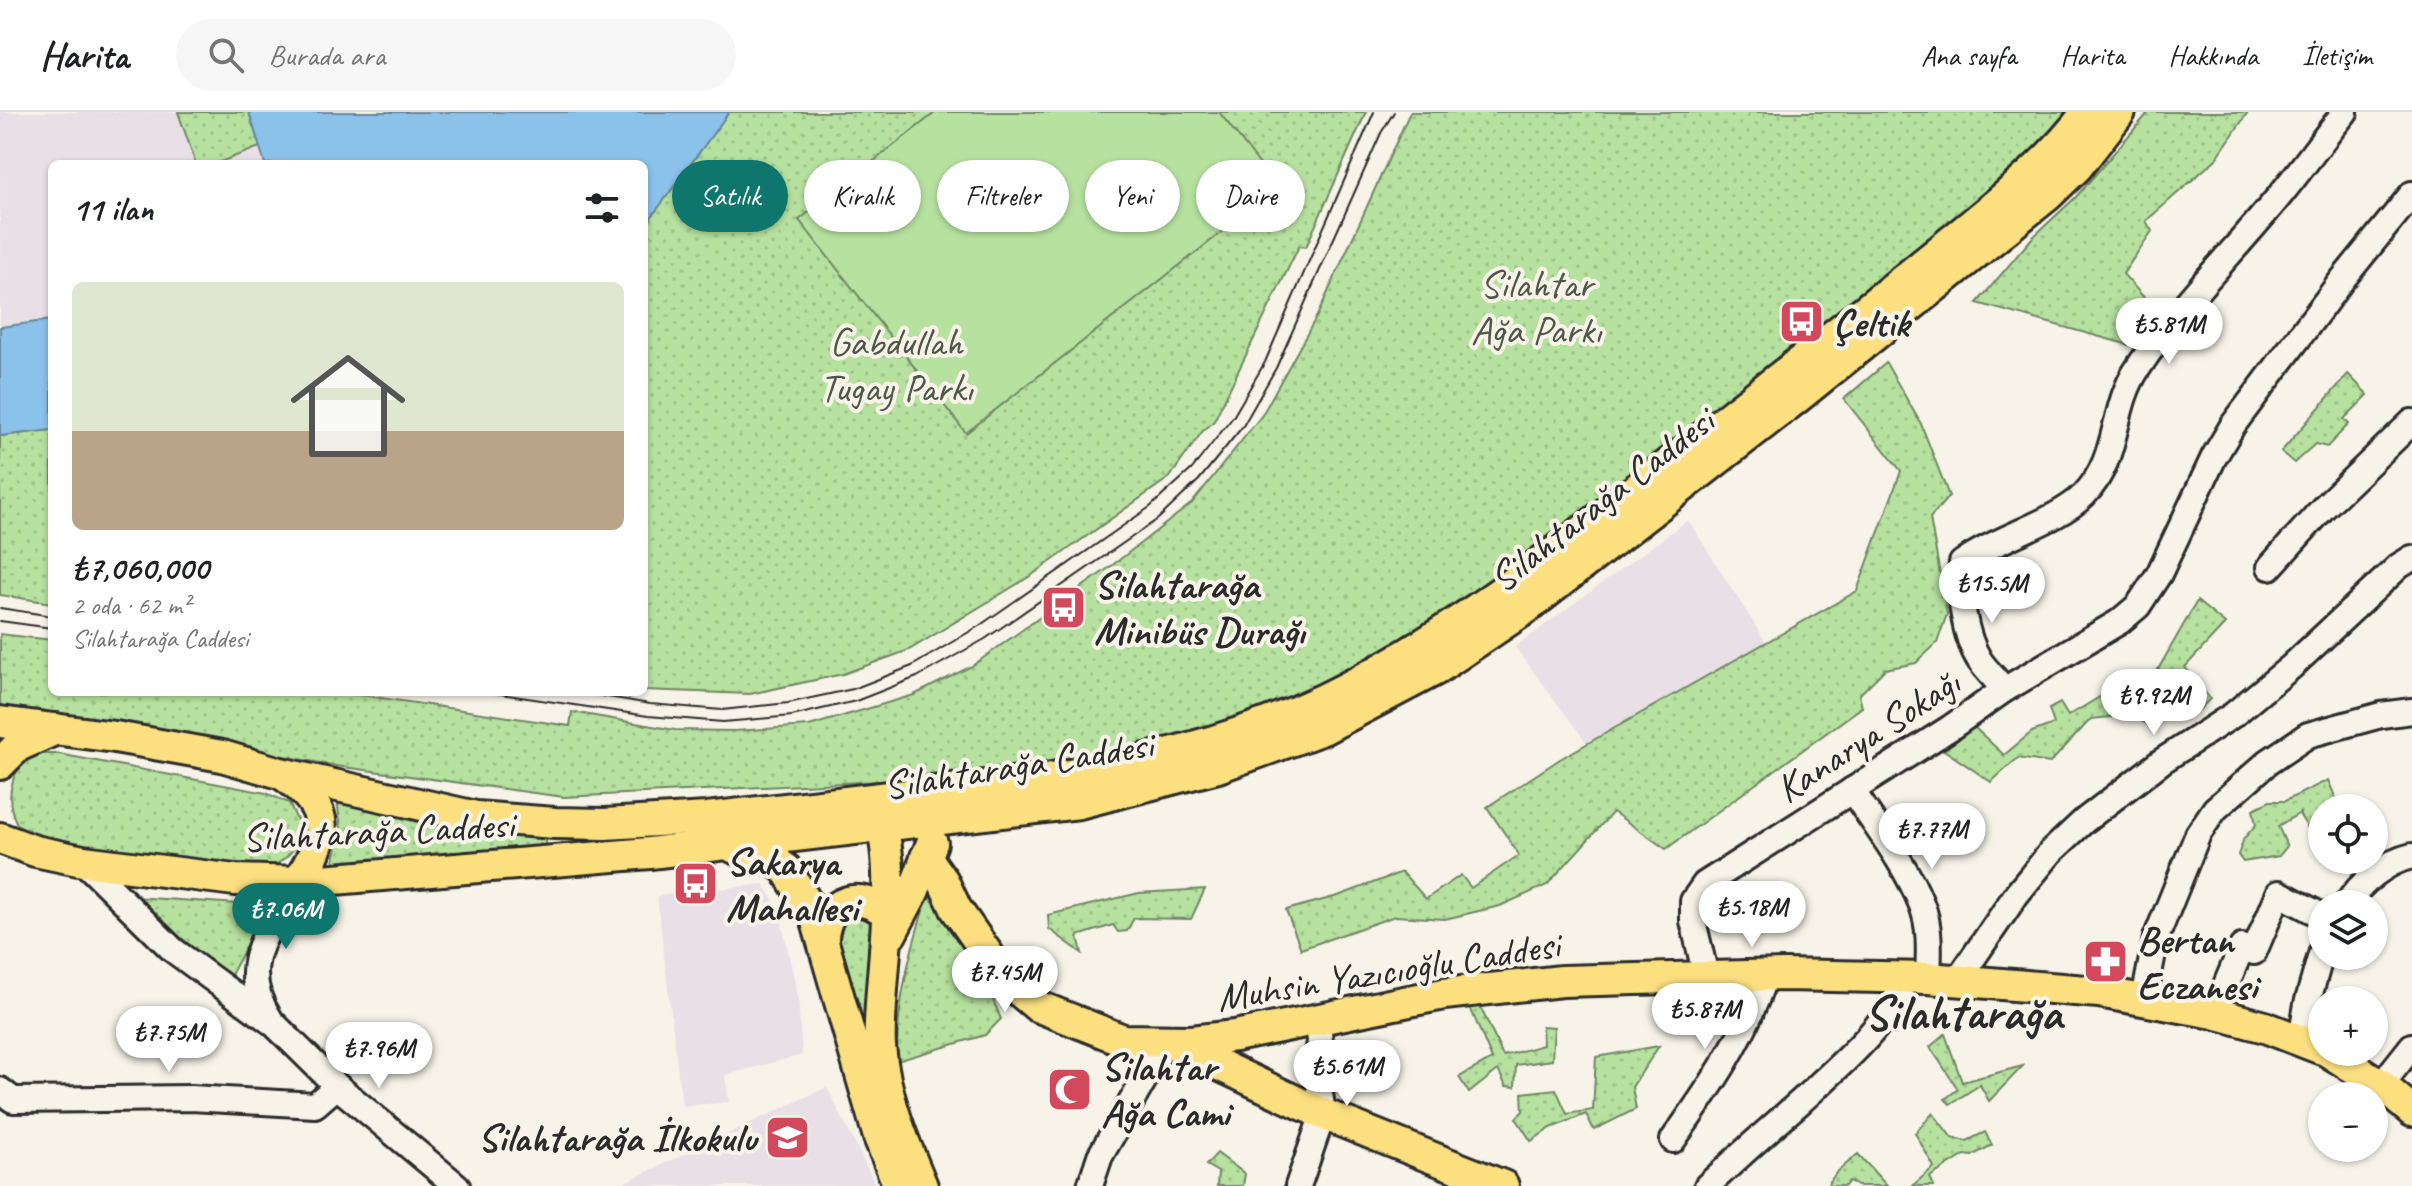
<!DOCTYPE html>
<html lang="tr">
<head>
<meta charset="utf-8">
<style>
	body { margin:0; font-family:Caveat,sans-serif; background:#f6f6f6; color:#202124; height:100vh; display:flex; flex-direction:column; font-size:30px; white-space:nowrap }
	* { box-sizing:border-box; margin:0 }
	p { font-size:26px; color:#757577 }
	.icon { flex:none; width:44px; height:44px; fill:none; stroke:currentColor; stroke-width:2; stroke-linecap:round; stroke-linejoin:round }
	.map { position:relative; flex:1; overflow:hidden }
	.details { position:absolute; left:48px; top:48px; width:600px; height:536px; display:flex; flex-direction:column; background:#fff; border-radius:12px; box-shadow:0 2px 6px #0004 }
	.details>* { flex:none }
	.top-card { position:absolute; left:672px; top:48px; width:760px; height:72px; display:flex; gap:16px }
	.controls { position:absolute; left:2308px; top:682px; display:grid; gap:16px }
	.controls a { display:grid; place-items:center; width:80px; height:80px; border-radius:50%; background:#fff; box-shadow:0 2px 6px #0004; font-size:40px }
	.price { position:absolute; translate:-50% -68px; padding:0 18px; border-radius:28px; background:#fff; color:#222; font-size:26px; line-height:52px; filter:drop-shadow(0 2px 4px #0008) }
	.price::after { content:''; position:absolute; left:50%; top:48px; width:24px; height:18px; margin-left:-12px; background:inherit; clip-path:polygon(0 0,100% 0,50% 100%) }
	.price.current { background:#0f766e; color:#fff }
	ul { padding:0; list-style:none }
	li { display:grid; align-content:center; gap:16px; height:424px; padding:0 24px }
	li+li { border-top:2px solid #e0e0e0 }
	li span { display:grid; place-items:center; height:248px; border-radius:12px; color:#555 }
	li>.icon { margin-inline-start:auto }
	span .icon { width:144px; height:144px; fill:#fffc; stroke-width:1 }
	li b { font-size:34px }
	h2 { display:flex; justify-content:space-between; align-items:center; height:96px; padding:0 24px; font-size:34px }
	.tag { padding:0 28px; border-radius:36px; background:#fff; box-shadow:0 2px 6px #0004; font-size:28px; line-height:72px }
	.tag.current { background:#0f766e; color:#fff }
	header { display:flex; align-items:center; gap:48px; box-sizing:border-box; height:112px; padding:0 40px; background:#fff; border-bottom:2px solid #e0e0e0 }
	header strong { font-size:38px }
	nav { display:flex; gap:44px; margin-inline-start:auto; font-size:28px }
	.search { width:560px; height:72px; background:#f6f6f6; display:flex; align-items:center; gap:20px; box-sizing:border-box; padding:0 28px; border-radius:44px; color:#757577; font-size:30px }
	.map>svg:first-child { display:block }
</style>
</head>
<body>
<header>
<strong>Harita</strong>
<div class="search"><svg class="icon" aria-label="search" viewBox="0 0 24 24"><circle cx="10" cy="10" r="6"/><path d="M15 15l6 6"/></svg>Burada ara</div>
<nav><a>Ana sayfa</a><a>Harita</a><a>Hakkında</a><a>İletişim</a></nav>
</header>
<div class="map">
<svg width="2412" height="1074" viewBox="0 0 2412 1074">
	<defs>
		<pattern id="grass-dots" width="8" height="8" patternUnits="userSpaceOnUse" patternTransform="scale(2)"><rect width="8" height="8" fill="#b6e19f"/><path d="M2 2h.1M6 6h.1" fill="none" stroke="#9dc189" stroke-width="1.8" stroke-linecap="round"/></pattern>
	</defs>
	<rect width="100%" height="100%" fill="#f7f3e8"/>
	<filter id="ink" filterUnits="userSpaceOnUse"><feTurbulence type="fractalNoise" baseFrequency=".0125" numOctaves="2"/><feDisplacementMap in="SourceGraphic" scale="16" xChannelSelector="R" yChannelSelector="G"/><feConvolveMatrix kernelMatrix="1 2 1 2 8 2 1 2 1" color-interpolation-filters="sRGB"/></filter>
	<g filter="url(#ink)">
		<g fill="#e9dfe6">
			<path d="M0,0H249L265,52H52V208L0,215Z"/>
			<path d="M1688,408L1767,532L1590,635L1515,535Z"/>
			<path d="M764,772L779,799L798,884L802,943L725,963L729,990L682,994L657,784Z"/>
			<path d="M827,975L876,1074H617Z"/>
		</g>
		<g fill="url(#grass-dots)" stroke="#708665" stroke-width="2">
			<path d="M178,0H249L260,35L215,52H196Z"/>
			<path d="M729,0H1366L1306,135L1299,134L1214,309L1202,320L1170,365L1032,463L909,538L843,562L750,582L644,578V115Z"/>
			<path d="M1410,0H2071L2065,9L1923,140L1475,486L1303,581L1203,619L1000,663L564,685L336,654L143,617L0,599V522L52,528V580H341L570,614L572,600L675,618L734,619L809,614L914,583L972,554L1114,452L1192,391L1262,303L1318,202Z"/>
			<path d="M2149,0H2248L2216,47L2146,109L2152,119L2123,162L2157,200L2133,234L1977,191L2032,126L2076,85Z"/>
			<path d="M1886,251L1921,312L1949,384L1930,406L1947,502L1937,531L1916,551L1885,557L1859,583L1862,595L1666,737L1613,700L1547,773L1500,794L1445,807L1395,804L1301,837L1286,798L1338,784L1402,760L1426,787L1461,763L1471,776L1519,743L1487,695L1560,647L1857,479L1901,359L1844,287Z"/>
			<path d="M2348,262L2368,283L2344,307L2349,312L2327,335L2315,332L2294,351L2281,340Z"/>
			<path d="M52,318V491L0,483V324Z"/>
			<path d="M2197,489L2225,512L2185,555L2210,587L2199,598L2179,593L2150,613L2130,603L2091,607L2050,651L2018,646L1991,670L1944,638L1974,615L2004,643L2032,620L2054,612L2049,597L2060,591L2068,604L2103,583L2124,580L2156,561Z"/>
			<path d="M39,642H59L266,681L289,691L297,708L299,730C280,757 270,757 238,757L34,728C29,723 20,717 16,710C4,685 11,651 39,642Z"/>
			<path d="M2328,668L2340,696H2322V708L2319,706L2308,716L2300,704V701L2278,714L2287,734L2279,744L2243,750L2238,743L2244,726L2256,713L2253,697L2270,689H2285Z"/>
			<path d="M337,688L438,716L545,724V735L333,752L341,717Z"/>
			<path d="M1205,777L1191,807L1134,806L1127,819L1118,820L1113,813L1078,824L1082,841L1049,817L1048,803L1139,781Z"/>
			<path d="M934,779L991,883L1001,907L985,923L897,949C896,892 911,835 929,780Z"/>
			<path d="M134,785L267,794L229,867Z"/>
			<path d="M857,803L869,808L872,821L869,925L860,927L835,831L842,807Z"/>
			<path d="M1469,893L1480,894L1503,944L1543,933L1542,914L1554,915L1552,948L1516,953L1515,975L1506,974L1498,958L1469,981L1459,965L1492,947Z"/>
			<path d="M1945,922L1962,970L2023,954L1989,989L1980,973L1950,992L1945,987L1958,977L1930,935Z"/>
			<path d="M1659,934L1632,975L1636,997L1594,1018L1586,1002L1551,1016L1531,1029L1516,1006L1523,999L1522,981L1556,977L1567,1002L1593,998L1596,945Z"/>
			<path d="M1933,1001L1952,1026L1967,1029L1985,1020L1992,1033L1972,1044L1965,1043L1930,1065L1934,1074H1912L1934,1055L1915,1021Z"/>
			<path d="M1217,1041L1245,1062L1243,1074H1217L1218,1060L1206,1053Z"/>
			<path d="M1858,1042L1887,1074H1858L1849,1069L1845,1074H1827L1836,1061Z"/>
		</g>
		<path fill="#b6e19f" stroke="#708665" stroke-width="2" d="M936,0H1219L1278,76L966,321L799,108Z"/>
		<g fill="#8bc2e9" stroke="#65869d" stroke-width="2">
			<path d="M249,0H729L644,115V52H265Z"/>
			<path d="M52,208V318L0,324V215Z"/>
		</g>
		<g fill="none" stroke-linecap="round" stroke-linejoin="round">
			<defs>
				<g id="minor">
					<path d="M2270,455L2324,395L2412,310"/>
					<path d="M2004,578C1997,568 1987,559 1980,549C1964,524 1958,480 1962,451C1996,426 2057,410 2084,383C2120,346 2111,295 2138,256C2179,193 2234,140 2281,82C2303,55 2323,27 2345,0"/>
					<path d="M1852,678C1876,715 1905,751 1921,791C1931,814 1929,842 1928,866"/>
					<path d="M83,749L173,838L274,912L337,974L457,1074"/>
					<path d="M2347,792C2361,770 2386,750 2412,744"/>
					<path d="M1706,864L1693,809V789L1705,772L1950,616L2004,578L2119,510L2138,494L2159,462L2214,345L2233,313L2342,168L2412,82"/>
					<path d="M1958,868L2016,783L2051,740L2084,709L2162,649L2233,603L2291,555L2399,454L2412,446"/>
					<path d="M2144,887L2156,826L2198,722L2215,697L2268,650L2308,623L2381,603L2412,599"/>
					<path d="M2214,901L2242,835L2254,840L2279,781L2322,804"/>
					<path d="M270,907C234,852 270,818 298,770"/>
					<path d="M2301,927L2307,892L2322,839"/>
					<path d="M2381,973L2412,934"/>
					<path d="M0,978L13,988L191,986L315,993L337,974"/>
					<path d="M1673,1028C1711,974 1744,927 1765,864"/>
					<path d="M1090,1074L1100,1044L1167,928"/>
					<path d="M1298,1074L1323,1002L1316,953L1320,930L1318,908"/>
					<path d="M1707,1074C1737,1046 1768,1018 1799,991C1839,954 1886,916 1907,865"/>
				</g>
				<g id="major">
					<path d="M0,610L115,625L222,644L280,661L476,705L555,711L605,712L707,706L1046,667C1141,651 1237,628 1324,587C1420,541 1504,479 1588,415C1661,358 1734,301 1807,244C1862,201 1916,158 1970,114C2012,79 2054,45 2087,0"/>
					<path d="M0,652L18,634L56,617"/>
					<path d="M285,664C334,698 327,725 298,770"/>
					<path d="M873,698C905,737 876,881 880,934C884,983 903,1029 922,1074"/>
					<path d="M0,726L35,739L83,749L235,768L298,770L650,741L1079,691L1218,655L1323,617L1435,558L1528,495L1798,285L2048,83L2077,55L2120,0"/>
					<path d="M735,736L773,748L786,757L816,806L879,1025L899,1074"/>
					<path d="M926,745L943,769L956,797L1005,867L1037,894L1123,928L1191,929L1235,924L1444,882L1562,869L1784,863L1928,866L2099,880L2214,901L2265,915L2322,937"/>
					<path d="M891,822L914,778L932,731"/>
					<path d="M823,825C827,786 861,779 888,802"/>
					<path d="M1172,931L1323,1002L1503,1074"/>
					<path d="M2329,940L2381,973L2412,999"/>
				</g>
			</defs>
			<use href="#minor" stroke="#2b2b2b" stroke-width="30"/>
			<use href="#major" stroke="#2b2b2b" stroke-width="36"/>
			<use href="#minor" stroke="#f7f3e8" stroke-width="24"/>
			<use href="#major" stroke="#fce080" stroke-width="30"/>
			<g stroke="#2b2b2b" stroke-width="2">
				<path d="M0,496L52,504"/>
				<path d="M0,509L52,516"/>
				<path d="M487,580L648,604L723,610L792,604L856,589L917,565L985,527L1158,407L1199,368L1243,314L1276,256L1381,21L1394,0"/>
				<path d="M578,580L650,592L722,598L788,591L853,577L912,554L979,514L1150,395L1192,357L1233,305L1265,250L1374,0"/>
			</g>
		</g>
	</g>
	<defs>
		<symbol id="bus-square" viewBox="-11 -11 22 22"><rect x="-9" y="-9" width="18" height="18" rx="4" fill="#d1495b" stroke="#f7f3e8"/><path d="M-5-6H5V4H4V6H2V4H-2V6H-4V4H-5ZM-3.5-4V0h7V-4ZM-3.5 1.2v1.5H-2V1.2ZM2 1.2v1.5H3.5V1.2Z" fill="#fff"/></symbol>
		<symbol id="pharmacy-square" viewBox="-11 -11 22 22"><rect x="-9" y="-9" width="18" height="18" rx="4" fill="#d1495b" stroke="#f7f3e8"/><path d="M-2-6h4v4h4v4h-4v4h-4v-4h-4v-4h4Z" fill="#fff"/></symbol>
		<symbol id="mosque-square" viewBox="-11 -11 22 22"><rect x="-9" y="-9" width="18" height="18" rx="4" fill="#d1495b" stroke="#f7f3e8"/><path d="M3.5-4.9A6 6 0 1 0 3.5 4.9A5 5 0 1 1 3.5-4.9Z" fill="#fff"/></symbol>
		<symbol id="school-square" viewBox="-11 -11 22 22"><rect x="-9" y="-9" width="18" height="18" rx="4" fill="#d1495b" stroke="#f7f3e8"/><path d="M0-5L7-2L0 1L-7-2ZM-4 1L0 2.5L4 1V4Q0 6-4 4Z" fill="#fff"/></symbol>
	</defs>
	<g fill-rule="evenodd">
		<use href="#bus-square" x="1776" y="184" width="51" height="51"/>
		<use href="#bus-square" x="1038" y="470" width="51" height="51"/>
		<use href="#bus-square" x="670" y="746" width="51" height="51"/>
		<use href="#pharmacy-square" x="2080" y="824" width="51" height="51"/>
		<use href="#mosque-square" x="1044" y="952" width="51" height="51"/>
		<use href="#school-square" x="762" y="1000" width="51" height="51"/>
	</g>
	<g text-anchor="middle" stroke-width="8" stroke-linejoin="round" paint-order="stroke">
		<g font-size="40" fill="#4e5848" stroke="#f7f3e8">
			<text x="1536" y="185">Silahtar<tspan x="1536" dy="46">Ağa Parkı</tspan></text>
			<text x="896" y="243">Gabdullah<tspan x="896" dy="46">Tugay Parkı</tspan></text>
		</g>
		<g font-size="40" font-weight="bold" fill="#2b2b2b" stroke="#f7f3e8" text-anchor="start">
			<text x="1833" y="224">Çeltik</text>
			<text x="1094" y="486">Silahtarağa<tspan x="1094" dy="46">Minibüs Durağı</tspan></text>
			<text x="726" y="763">Sakarya<tspan x="726" dy="46">Mahallesi</tspan></text>
			<text x="2137" y="841">Bertan<tspan x="2137" dy="46">Eczanesi</tspan></text>
			<text x="1101" y="968">Silahtar<tspan x="1101" dy="46">Ağa Cami</tspan></text>
			<text x="756" y="1039" text-anchor="end">Silahtarağa İlkokulu</text>
		</g>
		<g font-size="40" fill="#2b2b2b" stroke="#f7f3e8">
			<text transform="translate(1601 387) rotate(-38)" y="14">Silahtarağa Caddesi</text>
			<text transform="translate(1867 623) rotate(-33)" y="14">Kanarya Sokağı</text>
			<text transform="translate(1018 652) rotate(-9)" y="14">Silahtarağa Caddesi</text>
			<text transform="translate(378 718) rotate(-3)" y="14">Silahtarağa Caddesi</text>
			<text transform="translate(1388 858) rotate(-9)" y="14">Muhsin Yazıcıoğlu Caddesi</text>
		</g>
		<g font-size="48" font-weight="bold" fill="#2b2b2b" stroke="#f7f3e8">
			<text x="1963" y="917">Silahtarağa</text>
		</g>
	</g>
</svg>
<div class="controls">
<a><svg class="icon" aria-label="locate" viewBox="0 0 24 24"><circle cx="12" cy="12" r="6"/><path d="M12 2v4M12 18v4M2 12h4M18 12h4"/></svg></a>
<a><svg class="icon" aria-label="layers" viewBox="0 0 24 24"><path d="M12 4l9 5-9 5-9-5zM3 14l9 5 9-5"/></svg></a>
<a>+</a>
<a>−</a>
</div>
<b class="price" style="left:2169px;top:254px">₺5.81M</b>
<b class="price" style="left:1992px;top:513px">₺15.5M</b>
<b class="price" style="left:2154px;top:625px">₺9.92M</b>
<b class="price" style="left:1932px;top:759px">₺7.77M</b>
<b class="price" style="left:1752px;top:837px">₺5.18M</b>
<b class="price current" style="left:286px;top:839px">₺7.06M</b>
<b class="price" style="left:1005px;top:902px">₺7.45M</b>
<b class="price" style="left:1705px;top:939px">₺5.87M</b>
<b class="price" style="left:169px;top:962px">₺7.75M</b>
<b class="price" style="left:379px;top:978px">₺7.96M</b>
<b class="price" style="left:1347px;top:996px">₺5.61M</b>
<div class="top-card">
<a class="tag current">Satılık</a>
<a class="tag">Kiralık</a>
<a class="tag">Filtreler</a>
<a class="tag">Yeni</a>
<a class="tag">Daire</a>
</div>
<section class="details">
<h2>11 ilan<svg class="icon" aria-label="filters" viewBox="0 0 24 24"><path d="M4 7h16M4 17h16"/><circle cx="9" cy="7" r="2"/><circle cx="15" cy="17" r="2"/></svg></h2>
<ul>
<li><span style="background:linear-gradient(#dfe7d0 60%,#b9a48a 0)"><svg class="icon" aria-label="home" viewBox="0 0 24 24"><path d="M3 11l9-7 9 7M6 9v11h12V9"/></svg></span><div><b>₺7,060,000</b><p>2 oda · 62 m²</p><p>Silahtarağa Caddesi</p></div></li>
</ul>
</section>
</div>
</body>
</html>
